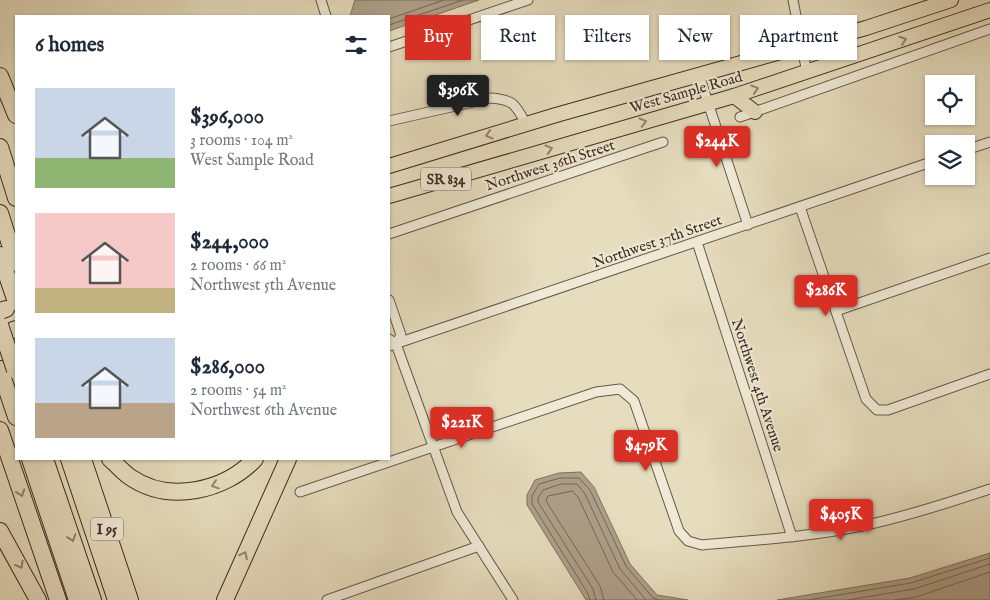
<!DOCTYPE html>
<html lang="en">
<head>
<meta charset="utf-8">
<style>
	body { margin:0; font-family:"IM FELL English",serif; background:#f2f2f3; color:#1f2937; height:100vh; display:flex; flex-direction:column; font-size:19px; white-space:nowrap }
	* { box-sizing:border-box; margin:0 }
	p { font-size:16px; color:#747a83 }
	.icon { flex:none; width:28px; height:28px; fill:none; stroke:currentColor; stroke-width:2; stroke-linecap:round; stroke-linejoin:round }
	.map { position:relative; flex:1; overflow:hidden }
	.details { position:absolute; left:15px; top:15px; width:375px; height:445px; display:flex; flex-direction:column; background:#fff; border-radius:0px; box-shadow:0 1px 4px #0004 }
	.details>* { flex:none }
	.top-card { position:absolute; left:405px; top:15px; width:475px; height:45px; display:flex; gap:10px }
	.buttons { position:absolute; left:925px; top:75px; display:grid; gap:10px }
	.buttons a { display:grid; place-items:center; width:50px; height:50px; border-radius:0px; background:#fff; box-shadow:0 1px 4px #0004; font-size:25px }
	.price { position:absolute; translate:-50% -42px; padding:0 11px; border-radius:5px; background:#d93025; color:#fff; font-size:16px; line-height:32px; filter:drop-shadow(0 1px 2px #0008) }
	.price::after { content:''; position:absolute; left:50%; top:30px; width:15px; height:11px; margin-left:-8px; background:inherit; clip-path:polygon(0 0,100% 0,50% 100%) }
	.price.selected { background:#222; color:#fff }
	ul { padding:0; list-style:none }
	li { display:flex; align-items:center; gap:15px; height:125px; padding:0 20px }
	li span { display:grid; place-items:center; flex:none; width:140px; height:100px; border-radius:0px; color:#555 }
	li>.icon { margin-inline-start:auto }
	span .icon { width:60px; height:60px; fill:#fffc; stroke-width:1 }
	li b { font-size:21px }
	h2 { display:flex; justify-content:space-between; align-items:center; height:60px; padding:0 20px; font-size:21px }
	.pill { padding:0 18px; border-radius:0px; background:#fff; box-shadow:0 1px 4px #0004; font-size:18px; line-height:45px }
	.pill.selected { background:#d93025; color:#fff }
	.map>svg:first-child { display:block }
</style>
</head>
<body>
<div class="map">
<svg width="990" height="600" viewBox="0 0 990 600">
	<rect width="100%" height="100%" fill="#e6ddbe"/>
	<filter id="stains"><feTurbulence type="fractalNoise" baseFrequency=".004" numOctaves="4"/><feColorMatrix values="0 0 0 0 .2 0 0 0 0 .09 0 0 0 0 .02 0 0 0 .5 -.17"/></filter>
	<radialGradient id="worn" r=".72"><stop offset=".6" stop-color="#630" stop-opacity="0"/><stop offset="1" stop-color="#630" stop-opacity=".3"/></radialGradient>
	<g fill="#ada089" stroke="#807160">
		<path d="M355,0H479L389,31V16H350Z"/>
		<path d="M581,472L594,487L630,564L657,595L688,600H586L527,505V495L535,480L559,473Z"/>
		<path d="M990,553V600H777L910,578Z"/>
	</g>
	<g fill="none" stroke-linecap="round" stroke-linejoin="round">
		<g stroke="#756656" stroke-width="1">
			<path d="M389,19L444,0"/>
			<path d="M389,25L463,0"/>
			<path d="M590,600L587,592L532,504V496L539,484L560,478H579L590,490L626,566L653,598L659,600"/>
			<path d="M596,600L593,589L538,502V498L543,490L561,484H577L585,494L620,569L646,600"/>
			<path d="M604,600L600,586L546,501L548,496L572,491L578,497L613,572L637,600"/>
			<path d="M808,600L911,583L990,558"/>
			<path d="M848,600L914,589L990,564"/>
			<path d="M895,600L916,597L990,572"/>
		</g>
		<defs>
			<g id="minor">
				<path d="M321,0L326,16"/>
				<path d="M793,0L807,73"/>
				<path d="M389,47L528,0"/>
				<path d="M699,75L748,225"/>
				<path d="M740,117L990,29"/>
				<path d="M389,121L491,98C514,100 515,104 526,124"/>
				<path d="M966,150L990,142"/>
				<path d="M800,207L866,399L877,410H888L990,374"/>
				<path d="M389,234L663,142"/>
				<path d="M697,242L792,537"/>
				<path d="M389,300L401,335L396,344"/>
				<path d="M836,311L990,258"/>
				<path d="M389,339L396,344L457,512L513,600"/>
				<path d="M389,346L934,161"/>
				<path d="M300,492L596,392L620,389L634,401L679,531L688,541L702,545C755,540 809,537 862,526C905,517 948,503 990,489"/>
				<path d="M327,600L479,546"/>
			</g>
			<g id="primary">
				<path d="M734,96L755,112"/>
				<path d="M389,166L556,115L866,28L951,0"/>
				<path d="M389,196L734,96L990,10"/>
			</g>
			<g id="motorway">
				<path d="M0,76L16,115"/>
				<path d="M0,147L16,198"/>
				<path d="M0,213L16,263"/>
				<path d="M0,255L16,302"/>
				<path d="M0,311L6,309"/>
				<path d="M13,330L16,329"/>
				<path d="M0,369L16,417"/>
				<path d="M0,430L58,600"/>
				<path d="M30,459L77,600"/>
				<path d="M45,459L93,600"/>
				<path d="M69,459L116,600"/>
				<path d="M83,459L130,600"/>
				<path d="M110,459C117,465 123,472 130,477C169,504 225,491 255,459"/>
				<path d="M0,531L38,600"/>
				<path d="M225,600L288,459"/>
			</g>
		</defs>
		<use href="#minor" stroke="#675849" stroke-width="11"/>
		<use href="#primary" stroke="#3d2b22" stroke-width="16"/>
		<use href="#motorway" stroke="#3d2b22" stroke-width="18"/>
		<use href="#minor" stroke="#efe9d5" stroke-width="9"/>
		<use href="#primary" stroke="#e6ddbe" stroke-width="14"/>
		<use href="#motorway" stroke="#e6ddbe" stroke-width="16"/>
		<defs>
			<path id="motorway-bridge" d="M0,325L15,370"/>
		</defs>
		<use href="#motorway-bridge" stroke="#3d2b22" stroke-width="18" stroke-linecap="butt"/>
		<use href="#motorway-bridge" stroke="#e6ddbe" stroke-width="16"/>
	</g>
	<defs><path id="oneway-chevron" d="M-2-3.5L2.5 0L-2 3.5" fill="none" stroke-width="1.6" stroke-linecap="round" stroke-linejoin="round" transform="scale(1.25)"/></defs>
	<g stroke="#928470">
		<use href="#oneway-chevron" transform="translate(903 40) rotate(-18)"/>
		<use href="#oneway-chevron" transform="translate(755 89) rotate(-17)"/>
		<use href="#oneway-chevron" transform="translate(643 122) rotate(-16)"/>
		<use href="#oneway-chevron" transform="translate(489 135) rotate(163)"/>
		<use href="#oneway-chevron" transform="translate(549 149) rotate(-16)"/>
		<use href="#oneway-chevron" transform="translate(215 485) rotate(162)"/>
		<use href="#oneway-chevron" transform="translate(21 493) rotate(71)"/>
		<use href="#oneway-chevron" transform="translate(72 538) rotate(71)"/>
		<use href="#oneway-chevron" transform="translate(244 555) rotate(-64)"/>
		<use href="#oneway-chevron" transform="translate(20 565) rotate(61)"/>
	</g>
	<g text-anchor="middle" stroke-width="4" stroke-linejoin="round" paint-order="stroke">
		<g fill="#efe9d5" stroke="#726458" stroke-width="1">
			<rect x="421" y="167.5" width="50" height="23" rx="4"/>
			<rect x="91" y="517.5" width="32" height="23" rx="4"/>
		</g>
		<g font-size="14" font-weight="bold" fill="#3d2b22">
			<text x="446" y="184">SR 834</text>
			<text x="107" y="534">I 95</text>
		</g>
		<g font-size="15" fill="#3d2b22" stroke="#efe9d5">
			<text transform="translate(686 92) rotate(-16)" y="5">West Sample Road</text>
			<text transform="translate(550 165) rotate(-18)" y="5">Northwest 36th Street</text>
			<text transform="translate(657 241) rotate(-19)" y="5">Northwest 37th Street</text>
			<text transform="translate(758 385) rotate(72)" y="5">Northwest 4th Avenue</text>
		</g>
	</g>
	<rect width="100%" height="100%" filter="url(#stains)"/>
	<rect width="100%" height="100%" fill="url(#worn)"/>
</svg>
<div class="buttons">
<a><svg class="icon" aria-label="locate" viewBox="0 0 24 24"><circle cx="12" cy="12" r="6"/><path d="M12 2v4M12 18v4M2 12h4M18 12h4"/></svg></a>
<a><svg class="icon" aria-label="layers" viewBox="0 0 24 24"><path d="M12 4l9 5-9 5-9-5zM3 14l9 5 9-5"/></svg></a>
</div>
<b class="price selected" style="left:458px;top:117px">$396K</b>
<b class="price" style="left:717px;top:168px">$244K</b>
<b class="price" style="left:826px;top:317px">$286K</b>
<b class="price" style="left:462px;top:449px">$221K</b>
<b class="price" style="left:646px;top:472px">$479K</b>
<b class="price" style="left:841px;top:541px">$405K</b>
<div class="top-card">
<a class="pill selected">Buy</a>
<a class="pill">Rent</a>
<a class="pill">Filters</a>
<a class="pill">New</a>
<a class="pill">Apartment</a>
</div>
<section class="details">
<h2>6 homes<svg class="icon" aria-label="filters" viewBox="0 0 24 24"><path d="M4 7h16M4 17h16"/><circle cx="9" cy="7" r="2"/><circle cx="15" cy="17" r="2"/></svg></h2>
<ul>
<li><span style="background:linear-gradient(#c9d6e8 70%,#8fb573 0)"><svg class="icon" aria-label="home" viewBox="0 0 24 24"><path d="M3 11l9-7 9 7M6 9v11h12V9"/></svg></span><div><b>$396,000</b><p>3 rooms · 104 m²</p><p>West Sample Road</p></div></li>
<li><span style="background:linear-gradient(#f6c9c9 75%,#c2b280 0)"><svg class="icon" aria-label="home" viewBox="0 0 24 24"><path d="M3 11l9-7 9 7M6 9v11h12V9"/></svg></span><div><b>$244,000</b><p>2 rooms · 66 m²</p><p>Northwest 5th Avenue</p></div></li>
<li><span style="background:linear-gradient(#c9d6e8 65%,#b9a48a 0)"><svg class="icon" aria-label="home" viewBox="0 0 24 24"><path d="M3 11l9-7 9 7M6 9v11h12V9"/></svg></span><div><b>$286,000</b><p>2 rooms · 54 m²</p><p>Northwest 6th Avenue</p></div></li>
</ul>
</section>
</div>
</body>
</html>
